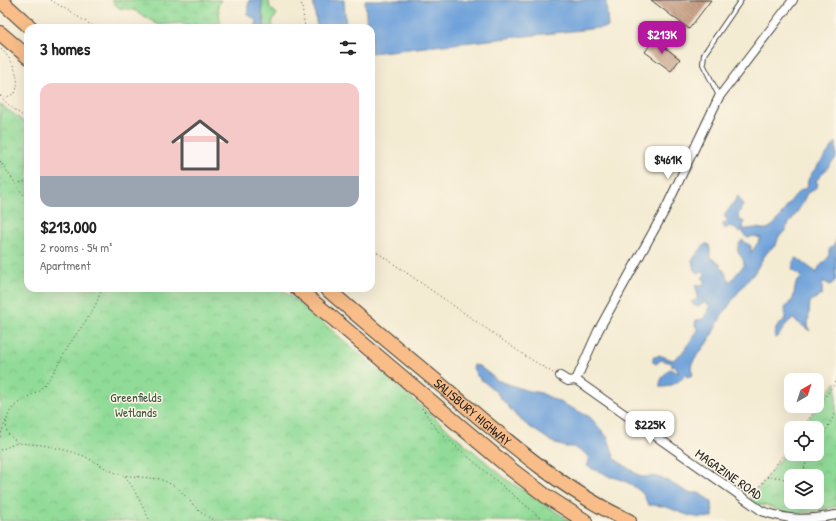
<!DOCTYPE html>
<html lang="en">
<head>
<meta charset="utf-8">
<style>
	body { margin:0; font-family:"Patrick Hand",sans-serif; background:#f6f6f6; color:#222; height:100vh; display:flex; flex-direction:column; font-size:15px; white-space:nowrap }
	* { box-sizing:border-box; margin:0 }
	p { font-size:13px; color:#767676 }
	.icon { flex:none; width:22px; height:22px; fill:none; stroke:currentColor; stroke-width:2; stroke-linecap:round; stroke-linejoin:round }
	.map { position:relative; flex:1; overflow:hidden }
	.drawer { position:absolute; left:24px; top:24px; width:351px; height:268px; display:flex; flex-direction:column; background:#fff; border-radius:12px; box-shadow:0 4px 16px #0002 }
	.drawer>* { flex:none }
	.needle { width:26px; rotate:39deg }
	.controls { position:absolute; left:784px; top:373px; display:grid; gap:8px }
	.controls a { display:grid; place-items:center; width:40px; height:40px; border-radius:8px; background:#fff; box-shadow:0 4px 16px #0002; font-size:20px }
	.price { position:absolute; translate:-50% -34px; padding:0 9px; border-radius:8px; background:#fff; color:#222; font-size:13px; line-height:26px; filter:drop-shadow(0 1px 2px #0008) }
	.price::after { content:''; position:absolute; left:50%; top:24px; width:12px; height:9px; margin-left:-6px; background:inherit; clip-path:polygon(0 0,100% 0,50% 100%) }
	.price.active { background:#b5179e; color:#fff }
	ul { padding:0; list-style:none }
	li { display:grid; align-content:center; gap:8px; height:212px; padding:0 16px }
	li+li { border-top:1px solid #e0e0e0 }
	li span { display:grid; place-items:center; height:124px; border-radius:12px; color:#555 }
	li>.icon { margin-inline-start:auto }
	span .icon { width:72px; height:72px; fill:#fffc; stroke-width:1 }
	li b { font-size:17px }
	h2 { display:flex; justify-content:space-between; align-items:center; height:48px; padding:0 16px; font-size:17px }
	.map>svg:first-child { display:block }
</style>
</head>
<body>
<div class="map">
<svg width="836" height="521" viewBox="0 0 836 521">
	<defs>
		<pattern id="wetland-marsh" width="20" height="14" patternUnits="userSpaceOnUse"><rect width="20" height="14" fill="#90db97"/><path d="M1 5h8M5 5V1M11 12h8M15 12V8" fill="none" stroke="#7cbb82"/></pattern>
		<pattern id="park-crowns" width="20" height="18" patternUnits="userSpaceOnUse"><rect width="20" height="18" fill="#90db97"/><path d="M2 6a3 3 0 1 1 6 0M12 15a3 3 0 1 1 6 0" fill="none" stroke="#7cbb82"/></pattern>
		<pattern id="building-back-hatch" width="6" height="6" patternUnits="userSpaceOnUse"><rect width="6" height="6" fill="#c79e85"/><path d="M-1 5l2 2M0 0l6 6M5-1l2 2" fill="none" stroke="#a1806c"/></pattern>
	</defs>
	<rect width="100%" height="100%" fill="#fcf5e5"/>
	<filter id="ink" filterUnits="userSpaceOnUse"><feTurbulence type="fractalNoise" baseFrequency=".025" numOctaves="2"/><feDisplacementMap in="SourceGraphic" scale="8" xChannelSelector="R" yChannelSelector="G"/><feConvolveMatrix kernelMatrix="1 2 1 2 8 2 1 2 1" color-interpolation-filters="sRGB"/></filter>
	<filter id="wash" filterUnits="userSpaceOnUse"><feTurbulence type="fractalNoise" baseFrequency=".012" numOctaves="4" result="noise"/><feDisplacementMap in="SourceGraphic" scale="16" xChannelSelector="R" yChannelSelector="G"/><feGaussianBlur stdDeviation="0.9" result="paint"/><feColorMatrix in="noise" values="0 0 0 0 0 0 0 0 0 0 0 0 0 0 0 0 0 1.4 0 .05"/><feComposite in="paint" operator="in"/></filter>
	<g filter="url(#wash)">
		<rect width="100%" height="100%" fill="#f4ebd3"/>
		<g fill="url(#wetland-marsh)" stroke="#567c5a">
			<path d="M111,0H221L218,5L221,28H194L180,23L159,25L134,10L119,8Z"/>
			<path d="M262,0H269L270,8L277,14L272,22L273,28H265C263,19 261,10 262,0Z"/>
		</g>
		<g fill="url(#park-crowns)" stroke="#567c5a" fill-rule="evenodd">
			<path d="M0,104L28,125V288H280L321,321L507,480L570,521H0Z"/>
			<path d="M836,382V507L791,515L768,506L748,503L791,444V454H817V428H802ZM791,476H817V502H791Z"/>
		</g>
		<g fill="#6ea1da" stroke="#455e7b">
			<path d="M249,0H262C261,10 263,19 265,28H255L257,21L247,14Z"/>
			<path d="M313,0H344L346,28H317Z"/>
			<path d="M365,0H606L608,27L371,53V28H367Z"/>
			<path d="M836,142V158L816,181L818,184L814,190L807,193L801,206L786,228V231L779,236L776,245L770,249L763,258L755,272L736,295L721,317L709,340L692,363L691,368L693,375L687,377L686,374C680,382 669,388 660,387C659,380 665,373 670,369L678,373V370L675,366L672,367V363L661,360L656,364L653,362V357H656L659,355L673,360L682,353L698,330L695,325L696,320L703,319L710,307L705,302L698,306H694L691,302L697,300V290L695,286L704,284L705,281L702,278L705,274L703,272L698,273L694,270L692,260L705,244H708L710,248V257L720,264L730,282L744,265C744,253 731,254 742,240L751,246V253L761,238L753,236L748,238L744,235L742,230L740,232L730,226L725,229L723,226V223L728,221L724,216L738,196L743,205L738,215L739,219L744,222L743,229C747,230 751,228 755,228C759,228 763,230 767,229C782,223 791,190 807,188L808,180L812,173Z"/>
			<path d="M836,237V280L830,285L823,281L822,294L810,302L808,325L810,331L793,319L788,322L777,338L775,337C774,319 788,328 785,308L793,299L796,283L802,277L792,270L794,260L797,258L817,273C818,262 831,262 829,250L836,242Z"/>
			<path d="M474,365L479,366L497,380L525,390L541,393L590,417L608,438L615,459L641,477L653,476L662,478L689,493H699L712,502L713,517C683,521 676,504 648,505C646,501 645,496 642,493C635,486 620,477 610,477C604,472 595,471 587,466L589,461L588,455L573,447H565L554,443L527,425L517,417L494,390L477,376L473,368Z"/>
		</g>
		<g id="blocks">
			<g fill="url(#building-back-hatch)">
				<path d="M651,0H711L689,29Z"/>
				<path d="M654,39L680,59L671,71L645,52Z"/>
			</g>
		</g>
	</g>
	<g filter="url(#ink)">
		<use href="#blocks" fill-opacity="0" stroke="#3c3b37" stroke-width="1"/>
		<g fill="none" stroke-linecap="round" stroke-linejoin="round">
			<defs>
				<path id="lane" d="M719,96L703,64L704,54L741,0"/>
				<g id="street">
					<path d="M560,376L568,381L576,380L762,511C790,521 808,520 836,515"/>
					<path d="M576,380L598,331L664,212L719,97L793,0"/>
				</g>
				<g id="highway">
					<path d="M0,0L31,28"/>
					<path d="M0,33L28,57"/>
					<path d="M297,288L512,470L546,496L585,521"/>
					<path id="s1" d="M326,288C368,325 411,360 454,396C508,442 564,491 629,521"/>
				</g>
			</defs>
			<use href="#lane" stroke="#3c3b37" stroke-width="6"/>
			<use href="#street" stroke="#3c3b37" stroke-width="10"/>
			<use href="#highway" stroke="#3c3b37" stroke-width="16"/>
			<g stroke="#3c3b37" stroke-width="1" stroke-dasharray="1 3" stroke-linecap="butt">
				<path d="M51,0L96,28"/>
				<path d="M301,0L305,28"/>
				<path d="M0,96L7,97L15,93C22,78 12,59 1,49"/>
				<path d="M0,96L10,106L28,120"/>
				<path d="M0,161L22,193L28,198"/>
				<path d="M16,184L28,180"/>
				<path d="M371,248L524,355L553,373"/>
				<path d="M101,288C98,307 85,321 75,336C63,353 56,373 41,388C33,396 18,400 11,410C6,417 6,425 7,433L18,443L43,445L73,452L84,456L109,470L121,475L160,479L177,487L200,512L215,521"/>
				<path d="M422,408L439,432L544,521"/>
				<path d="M802,428L836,382"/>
				<path d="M0,437L6,420"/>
				<path d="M817,447L836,412"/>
				<path d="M0,450L17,443"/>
				<path d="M125,476L133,488L150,521"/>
				<path d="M802,476L806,463L813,454"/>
				<path d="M767,477H777L791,481"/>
				<path d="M753,496L791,444"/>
			</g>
			<use href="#lane" stroke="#fff" stroke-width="4"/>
			<use href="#street" stroke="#fff" stroke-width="8"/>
			<use href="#highway" stroke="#f8bd88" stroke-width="14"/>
		</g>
	</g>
	<g text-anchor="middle" stroke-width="3" stroke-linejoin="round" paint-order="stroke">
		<g font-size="13" fill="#3f5541" stroke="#fcf5e5">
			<text x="136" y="402">Greenfields<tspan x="136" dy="15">Wetlands</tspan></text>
		</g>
		<g font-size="13" fill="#1c1c1c" stroke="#fcf5e5">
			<text dy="5" stroke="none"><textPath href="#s1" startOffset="192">SALISBURY HIGHWAY</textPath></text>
			<text transform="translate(729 474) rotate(35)" y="5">MAGAZINE ROAD</text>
		</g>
	</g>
</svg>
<div class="controls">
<a><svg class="needle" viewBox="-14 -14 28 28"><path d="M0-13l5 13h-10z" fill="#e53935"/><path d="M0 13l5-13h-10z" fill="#767676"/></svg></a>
<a><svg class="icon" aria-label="locate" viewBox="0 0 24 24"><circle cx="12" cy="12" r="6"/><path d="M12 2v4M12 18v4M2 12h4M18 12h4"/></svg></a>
<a><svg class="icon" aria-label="layers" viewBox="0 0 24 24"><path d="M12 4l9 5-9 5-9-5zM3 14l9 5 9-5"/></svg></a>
</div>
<b class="price active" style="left:662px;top:55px">$213K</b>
<b class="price" style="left:668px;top:180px">$461K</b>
<b class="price" style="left:650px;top:445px">$225K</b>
<section class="drawer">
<h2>3 homes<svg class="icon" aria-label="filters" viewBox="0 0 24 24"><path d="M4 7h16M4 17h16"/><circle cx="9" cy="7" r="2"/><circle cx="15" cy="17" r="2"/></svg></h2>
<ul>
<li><span style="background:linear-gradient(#f6c9c9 75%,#9aa5b1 0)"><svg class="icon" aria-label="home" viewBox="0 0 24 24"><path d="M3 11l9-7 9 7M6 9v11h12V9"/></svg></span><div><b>$213,000</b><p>2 rooms · 54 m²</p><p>Apartment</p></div></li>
</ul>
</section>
</div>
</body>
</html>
